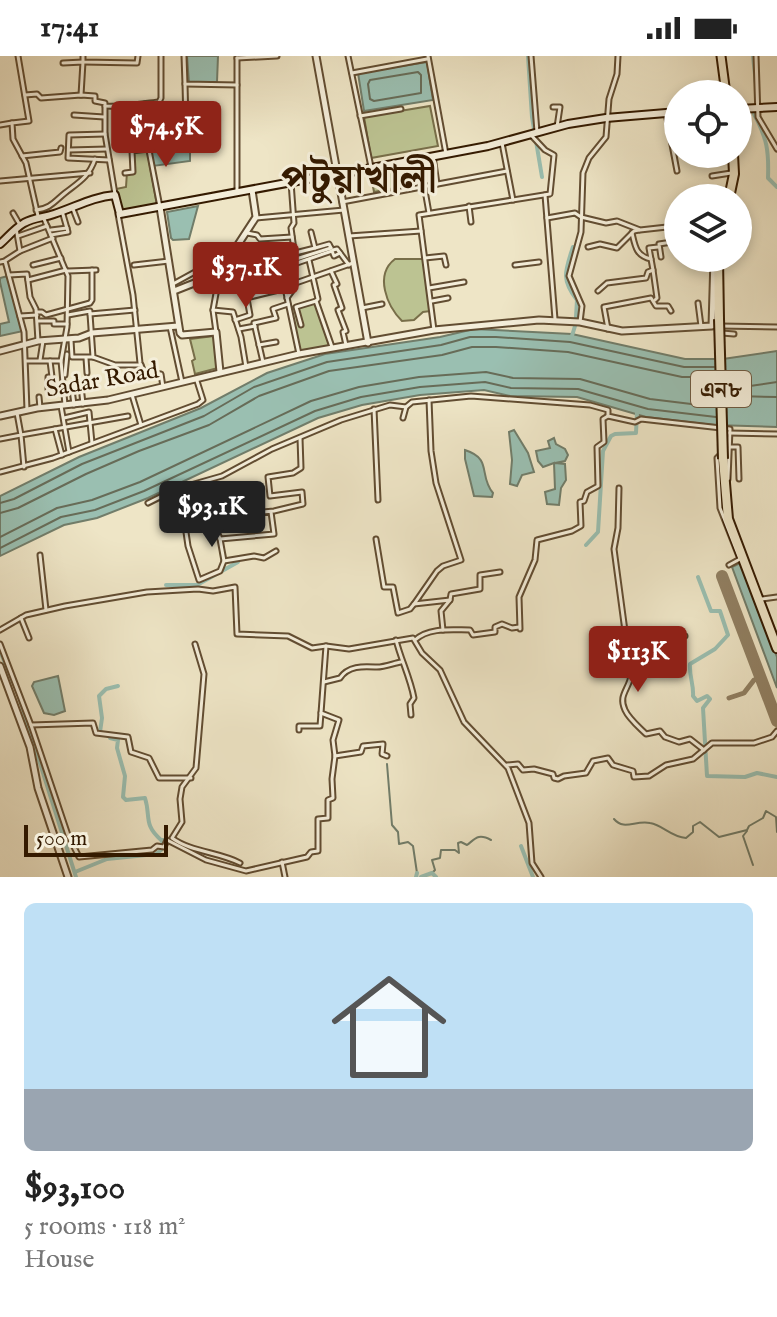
<!DOCTYPE html>
<html lang="en">
<head>
<meta charset="utf-8">
<style>
	body { margin:0; font-family:"IM FELL English","Noto Serif Bengali",serif; background:#f2f2f2; color:#222; height:100vh; display:flex; flex-direction:column; font-size:30px; white-space:nowrap }
	* { box-sizing:border-box; margin:0 }
	p { font-size:26px; color:#767676 }
	.icon { flex:none; width:44px; height:44px; fill:none; stroke:currentColor; stroke-width:2; stroke-linecap:round; stroke-linejoin:round }
	.map { position:relative; height:821px; overflow:hidden }
	.drawer { display:flex; flex-direction:column; background:#fff; flex:1 }
	.drawer>* { flex:none }
	.tools { position:absolute; left:664px; top:24px; display:grid; gap:16px }
	.tools a { display:grid; place-items:center; width:88px; height:88px; border-radius:50%; background:#fff; box-shadow:0 4px 12px #0003; font-size:40px }
	.scale { position:absolute; left:24px; bottom:20px; width:144px; box-sizing:border-box; padding-left:8px; border:4px solid #341a00; border-top:0; font-size:22px; line-height:28px; white-space:nowrap; color:#341a00; -webkit-text-stroke:6px #f4eeda; paint-order:stroke }
	.price { position:absolute; translate:-50% -68px; padding:0 18px; border-radius:8px; background:#8f2418; color:#fff; font-size:26px; line-height:52px; filter:drop-shadow(0 2px 4px #0008) }
	.price::after { content:''; position:absolute; left:50%; top:48px; width:24px; height:18px; margin-left:-12px; background:inherit; clip-path:polygon(0 0,100% 0,50% 100%) }
	.price.on { background:#222; color:#fff }
	ul { padding:0; list-style:none }
	li { display:grid; align-content:center; gap:16px; height:424px; padding:0 24px }
	li+li { border-top:2px solid #e0e0e0 }
	li span { display:grid; place-items:center; height:248px; border-radius:12px; color:#555 }
	li>.icon { margin-inline-start:auto }
	span .icon { width:144px; height:144px; fill:#fffc; stroke-width:1 }
	li b { font-size:34px }
	.status { display:flex; justify-content:space-between; align-items:center; height:56px; padding:0 40px; background:#fff; direction:ltr }
	.status svg { height:22px; fill:currentColor }
	.map>svg:first-child { display:block }
</style>
</head>
<body>
<div class="status"><b>17:41</b><svg viewBox="0 0 49 12"><path d="M0 12V9h3v3zM5 12V6h3v6zM10 12V3h3v9zM15 12V0h3v12zM26 1h20v11H26zM47 4h2v5h-2z"/></svg></div>
<div class="map">
<svg width="777" height="821" viewBox="0 0 777 821">
	<rect width="100%" height="100%" fill="#eee5c6"/>
	<filter id="stains"><feTurbulence type="fractalNoise" baseFrequency=".0025" numOctaves="4"/><feColorMatrix values="0 0 0 0 .2 0 0 0 0 .09 0 0 0 0 .02 0 0 0 .5 -.17"/></filter>
	<radialGradient id="worn" r=".72"><stop offset=".6" stop-color="#630" stop-opacity="0"/><stop offset="1" stop-color="#630" stop-opacity=".3"/></radialGradient>
	<g fill="#bcc392" stroke="#786e49" stroke-width="2">
		<path d="M430,50L438,90L371,102L364,61Z"/>
		<path d="M147,94L157,149L120,156L116,133L126,131L127,116L135,113L133,96Z"/>
		<path d="M417,105L421,127L374,136L370,114Z"/>
		<path d="M395,203H424L431,255L423,256L414,264L402,265C387,250 374,219 395,203Z"/>
		<path d="M316,245L331,291L300,296L289,252Z"/>
		<path d="M214,280L218,312L195,318L192,305L195,303L190,283Z"/>
	</g>
	<g fill="#9abfb1" stroke="#717d6a" stroke-width="2">
		<path d="M187,0H218L217,26L189,27Z"/>
		<path d="M427,6L433,44L364,55L358,17Z"/>
		<path d="M186,78L190,81V105L153,110L149,85Z"/>
		<path d="M198,150L189,183L173,184L171,182L167,156Z"/>
		<path d="M8,220L23,275L0,280V268L9,266L0,226V222Z"/>
		<path d="M474,273L572,278L685,303H723L777,295V371L714,369L646,361L577,341L510,340L484,334L420,339L362,349L318,362L148,442L97,462L64,469L0,500V440L79,401L201,352L267,317L325,298L440,281Z"/>
		<path d="M514,374L528,397L534,416L522,419L517,430L510,428L512,404L509,376Z"/>
		<path d="M554,382L556,388L565,393L568,399L565,405L555,407L565,408L566,424L561,432L559,449L547,448L545,436L555,433L554,407L543,411L538,405L536,395L550,392L548,385Z"/>
		<path d="M465,394C493,403 478,419 493,437L492,441L474,440L465,403Z"/>
		<path d="M742,506L777,601V632L732,511Z"/>
		<path d="M58,620L65,655L54,659L44,657L32,630L34,626Z"/>
	</g>
	<g fill="none" stroke-linecap="round" stroke-linejoin="round">
		<g stroke="#676c58" stroke-width="2">
			<path d="M418,16L421,19V37L374,45L370,43L368,28L370,24Z"/>
			<path d="M777,326L736,332L733,336L736,340L777,341"/>
			<path d="M0,447L14,443L82,408L204,360L254,331L327,306L441,289L470,281H496L570,286L684,311H714"/>
			<path d="M0,457L18,452L86,418L139,395L209,369L259,340L329,315L442,299L472,291H496L568,296L682,321H715"/>
			<path d="M0,481L57,452L92,444L140,426L311,345L359,331L419,321L486,316L513,322L580,323L650,343L716,351"/>
			<path d="M0,492L61,461L95,454L144,435L315,355L361,341L420,331L485,326L511,332L578,333L648,353L716,361"/>
		</g>
		<g stroke="#717d6a" stroke-width="2">
			<path d="M387,708L392,769L398,776L399,788L408,786L413,790L417,817"/>
			<path d="M614,763C624,775 635,764 650,767C663,769 671,781 686,782L693,776V770L700,766L719,781L747,774L749,770L763,762L766,755L776,761L777,776"/>
			<path d="M747,775L743,780L753,809"/>
			<path d="M432,817L435,814L432,804L440,802L441,794H455L459,797L458,787L461,786L467,789C475,783 478,777 491,784"/>
		</g>
		<g stroke="#9abfb1" stroke-width="4">
			<path d="M528,0L532,61L542,121"/>
			<path d="M753,0L756,28"/>
			<path d="M754,58C767,82 769,95 768,122L777,131"/>
			<path d="M573,191C565,215 561,224 577,244L576,261"/>
			<path d="M571,283L575,270"/>
			<path d="M195,465L202,446L200,431"/>
			<path d="M586,489L598,476L603,395L611,380L615,378L636,377L637,356"/>
			<path d="M698,521L711,555H720L728,579L715,593L690,608C689,620 694,629 693,640L697,645L707,640L710,643L703,652L707,720L745,721L757,717L777,721"/>
			<path d="M166,529H197L238,506"/>
			<path d="M0,595L13,626"/>
			<path d="M19,641L76,821"/>
			<path d="M103,677L100,676L102,662L99,640L106,633L118,630"/>
			<path d="M110,678V682L118,684L117,692L125,720L123,741L126,744L145,742C151,761 143,768 161,784C170,782 204,798 218,800"/>
			<path d="M521,790L533,821"/>
			<path d="M75,816L107,803L156,798L161,794L163,784"/>
			<path d="M416,821L417,817"/>
			<path d="M421,821L432,817L436,821"/>
		</g>
		<path stroke="#918063" stroke-width="5" d="M729,642L744,637L754,624L760,622"/>
		<path stroke="#918063" stroke-width="12" d="M722,520L777,665"/>
		<defs>
			<g id="minor">
				<path d="M18,0L29,65L12,67L13,83L26,107L38,160"/>
				<path d="M83,0V6L137,7L138,0"/>
				<path d="M184,0L185,28L237,29"/>
				<path d="M348,0L371,111"/>
				<path d="M428,0L446,98"/>
				<path d="M531,0L537,76"/>
				<path d="M756,0L758,61L777,93"/>
				<path d="M237,2V134"/>
				<path d="M237,2L277,0"/>
				<path d="M63,7L83,6L81,39"/>
				<path d="M352,17L427,3"/>
				<path d="M25,39L37,38L41,42L81,39L95,40V45L105,47V50C124,51 140,48 159,46L161,42V0"/>
				<path d="M145,48L147,84"/>
				<path d="M105,50V78L115,138"/>
				<path d="M553,51H560L557,71"/>
				<path d="M125,52L134,55"/>
				<path d="M666,57L677,115"/>
				<path d="M74,59L104,61"/>
				<path d="M360,60L401,53"/>
				<path d="M0,69L12,67"/>
				<path d="M145,77L164,75V69L186,67L185,28"/>
				<path d="M105,78L69,79L68,102L109,104"/>
				<path d="M502,87L513,144"/>
				<path d="M69,94L107,93"/>
				<path d="M22,100L60,96L61,92"/>
				<path d="M433,100L437,128"/>
				<path d="M420,106L429,157"/>
				<path d="M125,117L133,116L132,95L148,93"/>
				<path d="M712,120L731,117"/>
				<path d="M0,125L90,117"/>
				<path d="M291,126L294,167L291,172L295,201"/>
				<path d="M545,139L555,263"/>
				<path d="M342,146L507,115"/>
				<path d="M469,150L471,166"/>
				<path d="M160,151L147,84L176,77"/>
				<path d="M73,153L78,166"/>
				<path d="M36,154C50,153 55,145 65,137C79,126 89,121 95,103"/>
				<path d="M13,157L20,169"/>
				<path d="M118,158L133,239L140,307L144,316L161,318L163,331"/>
				<path d="M256,162L344,154"/>
				<path d="M547,162L575,157L581,161L606,167L617,165L640,174L667,171"/>
				<path d="M44,163L68,220L67,271L61,305L65,349"/>
				<path d="M51,174L67,172"/>
				<path d="M247,177L257,179L260,183L292,181"/>
				<path d="M51,179L68,176L62,155"/>
				<path d="M18,180L47,170"/>
				<path d="M349,180L421,175"/>
				<path d="M588,191L600,188L617,192L634,175L639,174"/>
				<path d="M315,192L329,188L331,192"/>
				<path d="M333,194L337,193L349,209"/>
				<path d="M20,195L53,182"/>
				<path d="M295,197L315,192L311,176"/>
				<path d="M232,199L245,214L243,221L250,259L235,264"/>
				<path d="M661,201L659,188L672,186L675,194"/>
				<path d="M425,202L444,200L446,209"/>
				<path d="M296,203L331,192"/>
				<path d="M651,203L649,192L658,191"/>
				<path d="M6,204L20,195L16,172"/>
				<path d="M309,204L318,243L316,245L332,291"/>
				<path d="M0,206L5,205L24,276L27,354"/>
				<path d="M33,209L61,202"/>
				<path d="M134,209L169,205"/>
				<path d="M515,209L539,206"/>
				<path d="M653,214L657,242L655,244"/>
				<path d="M68,215L96,214"/>
				<path d="M331,215L337,228L334,229L342,252L338,254L346,275L343,276L346,289"/>
				<path d="M9,219L27,218L30,241L36,253L38,285"/>
				<path d="M208,223L217,232L213,254L233,256L241,281L246,311"/>
				<path d="M28,224L66,214"/>
				<path d="M173,228L204,211L214,197"/>
				<path d="M290,229L353,207"/>
				<path d="M217,232L243,221L286,215"/>
				<path d="M285,232L299,298"/>
				<path d="M429,232L464,226"/>
				<path d="M598,235L607,227L646,222L648,216L653,214L651,203C636,200 635,190 632,177"/>
				<path d="M246,242L291,231"/>
				<path d="M287,242L292,235L283,203L295,201L297,207L332,195L334,200L340,197"/>
				<path d="M432,245L448,242"/>
				<path d="M698,247L701,270"/>
				<path d="M362,252L382,248"/>
				<path d="M213,254L216,276"/>
				<path d="M37,256H42L46,259L90,247L92,244V214"/>
				<path d="M90,258L93,301L115,309H141"/>
				<path d="M68,259L90,255V258L135,254"/>
				<path d="M20,260L37,259"/>
				<path d="M38,265H54V268H67"/>
				<path d="M580,266L582,250L569,220L581,176L583,117L589,102L606,81L609,43L617,18L618,0"/>
				<path d="M301,269L296,251L316,245"/>
				<path d="M720,270L777,271"/>
				<path d="M170,271L182,326"/>
				<path d="M239,273L255,270"/>
				<path d="M608,273L604,251L651,242L656,250H668L671,255"/>
				<path d="M434,274L419,159L550,138L554,99L545,94L531,79"/>
				<path d="M722,277L734,278"/>
				<path d="M71,284L72,301H93"/>
				<path d="M259,289L276,286"/>
				<path d="M86,302L87,317"/>
				<path d="M40,304L43,285"/>
				<path d="M26,305H61"/>
				<path d="M50,305L52,321H48V333L62,331"/>
				<path d="M263,306L254,267L276,262L273,253L288,248"/>
				<path d="M65,319L67,298"/>
				<path d="M63,333L81,330L83,348"/>
				<path d="M72,333L74,349"/>
				<path d="M132,339L141,369"/>
				<path d="M39,341L40,352"/>
				<path d="M429,344L431,395L436,427L461,504L443,510L437,515L414,548L450,544L441,555L443,574"/>
				<path d="M61,350L69,396"/>
				<path d="M374,353L378,444"/>
				<path d="M64,362L89,356L92,387"/>
				<path d="M403,362L406,351L412,346L471,340L590,349L608,354V360L635,366L641,363L730,373L728,423"/>
				<path d="M55,373L62,399"/>
				<path d="M729,377L777,378"/>
				<path d="M0,383L21,379L17,357"/>
				<path d="M729,391H738L739,423"/>
				<path d="M720,399L717,402L720,452L740,503L729,509"/>
				<path d="M24,411L21,379L128,360"/>
				<path d="M0,416L53,402L198,348L203,344L197,325"/>
				<path d="M619,432L618,472L614,493L625,575"/>
				<path d="M180,435L188,490L199,524L220,515L224,505L254,500L264,502L276,495"/>
				<path d="M148,447L164,439L182,435L187,430L222,420L272,393L341,364L390,349L406,351"/>
				<path d="M271,456L274,478L220,483L215,470L218,460L274,455L303,448L302,436L270,440L268,421L293,417L301,412L300,382"/>
				<path d="M220,483L224,505"/>
				<path d="M376,483L384,531H393L398,557L410,553L414,548"/>
				<path d="M40,499L46,554"/>
				<path d="M762,543L777,541"/>
				<path d="M450,544L451,538L480,533V519L500,516"/>
				<path d="M21,562L29,582"/>
				<path d="M520,573L519,541L535,504L537,484L572,475L581,470L580,446L584,445L587,436L598,430L597,391L604,386L603,363L608,360"/>
				<path d="M0,574L26,559L65,550L147,536L198,533L213,535L235,531L237,578L288,580L312,592L326,590L349,593L413,582L422,597L440,614L464,666L508,712L529,767L532,807L541,821"/>
				<path d="M685,580L677,581L674,577L625,575C627,582 632,616 630,624C626,636 619,641 625,654C629,663 639,671 646,678L660,675L665,681L679,686L690,683L704,694"/>
				<path d="M396,584C401,604 410,621 414,642L410,648L411,659"/>
				<path d="M415,584C429,571 452,574 470,574L473,579L495,576V571L502,568L512,572L519,571"/>
				<path d="M0,588L31,669L68,779L79,801L152,794L157,790L164,791L167,784L206,804L246,815L307,801L311,796L318,795V763L328,762V744L333,742L332,723L335,700"/>
				<path d="M195,588L204,618L196,712L182,731L180,743L182,766L172,782C191,796 219,796 240,807"/>
				<path d="M326,590L321,657L339,664L333,684L335,700L361,696L363,690L383,688L382,698L387,700"/>
				<path d="M324,626L340,622C348,610 363,610 375,611C383,612 394,607 401,606"/>
				<path d="M31,669L93,667L96,677L128,681L131,696L149,702L159,722H191"/>
				<path d="M299,674V670H320L321,657"/>
				<path d="M507,709L518,708L523,714L534,713L553,718L554,722L558,723L564,720L586,717L593,705L608,702L613,709L633,715L634,721L649,720L666,709L693,703L712,687H754L772,681L777,675"/>
				<path d="M282,806L285,821"/>
			</g>
			<g id="tertiary">
				<path d="M316,0L337,116"/>
				<path d="M338,120L368,287"/>
				<path d="M160,151L180,277L182,279L216,276L220,316"/>
				<path d="M174,235L207,222L226,207L256,161L252,134"/>
				<path d="M0,295L38,285L79,282L92,277L178,270"/>
				<path d="M0,360L37,352L108,344L299,298L434,274L539,264L580,266L622,275L712,270L714,202"/>
				<path d="M0,610L30,691L38,732L68,821"/>
			</g>
			<g id="secondary">
				<path d="M738,53L777,51"/>
				<path d="M340,118L488,90L568,68L606,62L678,56"/>
				<path d="M0,188C8,181 14,173 24,167C35,161 43,162 54,158C76,151 92,141 115,139L120,158L335,118"/>
			</g>
			<path id="primary" d="M721,0L726,38"/>
			<g id="trunk">
				<path d="M729,142L734,118L733,98"/>
				<path d="M718,202L719,263"/>
				<path d="M723,403L728,463L777,592"/>
			</g>
		</defs>
		<use href="#minor" stroke="#624d32" stroke-width="7"/>
		<use href="#tertiary" stroke="#624d32" stroke-width="9"/>
		<use href="#secondary" stroke="#341a00" stroke-width="10"/>
		<use href="#primary" stroke="#341a00" stroke-width="11"/>
		<use href="#trunk" stroke="#341a00" stroke-width="12"/>
		<use href="#minor" stroke="#f4eeda" stroke-width="3"/>
		<use href="#tertiary" stroke="#f4eeda" stroke-width="5"/>
		<use href="#secondary" stroke="#f4eeda" stroke-width="6"/>
		<use href="#primary" stroke="#eee5c6" stroke-width="7"/>
		<use href="#trunk" stroke="#eee5c6" stroke-width="8"/>
		<defs>
			<path id="trunk-bridge" d="M719,263L723,403"/>
		</defs>
		<use href="#trunk-bridge" stroke="#341a00" stroke-width="12" stroke-linecap="butt"/>
		<use href="#trunk-bridge" stroke="#eee5c6" stroke-width="8"/>
	</g>
	<g text-anchor="middle" stroke-width="6" stroke-linejoin="round" paint-order="stroke">
		<rect fill="#f4eeda" stroke="#6e5a41" stroke-width="2" x="691" y="315" width="60" height="36" rx="6"/>
		<g font-size="22" font-weight="bold" fill="#341a00">
			<text x="721" y="341">এন৮</text>
		</g>
		<g font-size="24" fill="#341a00" stroke="#f4eeda">
			<text transform="translate(102 323) rotate(-10)" y="8">Sadar Road</text>
		</g>
		<g font-size="40" font-weight="bold" fill="#341a00" stroke="#f4eeda">
			<text x="359" y="136">পটুয়াখালী</text>
		</g>
	</g>
	<rect width="100%" height="100%" filter="url(#stains)"/>
	<rect width="100%" height="100%" fill="url(#worn)"/>
</svg>
<div class="tools">
<a><svg class="icon" aria-label="locate" viewBox="0 0 24 24"><circle cx="12" cy="12" r="6"/><path d="M12 2v4M12 18v4M2 12h4M18 12h4"/></svg></a>
<a><svg class="icon" aria-label="layers" viewBox="0 0 24 24"><path d="M12 4l9 5-9 5-9-5zM3 14l9 5 9-5"/></svg></a>
</div>
<div class="scale">500 m</div>
<b class="price" style="left:166px;top:113px">$74.5K</b>
<b class="price" style="left:246px;top:254px">$37.1K</b>
<b class="price on" style="left:212px;top:493px">$93.1K</b>
<b class="price" style="left:638px;top:638px">$113K</b>
</div>
<section class="drawer">
<ul>
<li><span style="background:linear-gradient(#bfe0f5 75%,#9aa5b1 0)"><svg class="icon" aria-label="home" viewBox="0 0 24 24"><path d="M3 11l9-7 9 7M6 9v11h12V9"/></svg></span><div><b>$93,100</b><p>5 rooms · 118 m²</p><p>House</p></div></li>
</ul>
</section>
</body>
</html>
